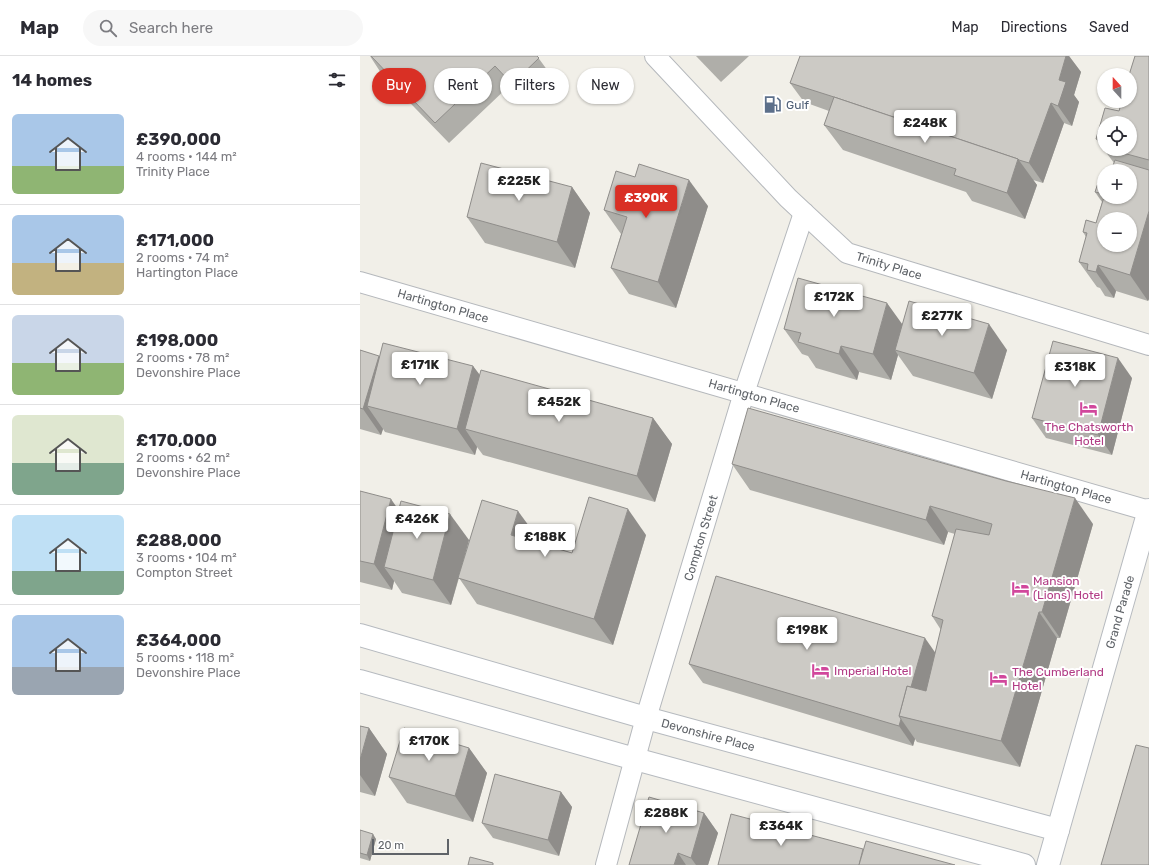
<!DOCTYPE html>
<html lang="en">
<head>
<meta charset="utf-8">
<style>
	body { margin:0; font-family:Rubik,sans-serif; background:#f7f7f7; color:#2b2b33; height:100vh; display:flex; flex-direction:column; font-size:15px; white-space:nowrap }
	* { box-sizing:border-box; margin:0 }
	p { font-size:13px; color:#7c7c81 }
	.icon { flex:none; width:22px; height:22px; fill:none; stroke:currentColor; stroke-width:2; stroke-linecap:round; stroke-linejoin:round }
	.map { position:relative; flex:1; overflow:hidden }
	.sheet { display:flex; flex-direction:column; background:#fff; width:360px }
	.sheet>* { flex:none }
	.guide { position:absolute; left:12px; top:12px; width:380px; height:36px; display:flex; gap:8px }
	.needle { width:26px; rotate:339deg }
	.buttons { position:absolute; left:737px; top:12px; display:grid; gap:8px }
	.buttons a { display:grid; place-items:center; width:40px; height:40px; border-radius:50%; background:#fff; box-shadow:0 1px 3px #0004; font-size:20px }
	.scale { position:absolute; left:12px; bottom:10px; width:77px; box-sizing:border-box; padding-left:4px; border:2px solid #5f6368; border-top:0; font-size:11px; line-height:14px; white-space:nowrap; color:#5f6368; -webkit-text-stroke:3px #fff; paint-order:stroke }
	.price { position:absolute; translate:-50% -34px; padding:0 9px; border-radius:4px; background:#fff; color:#222; font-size:13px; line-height:26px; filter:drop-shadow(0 1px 2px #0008) }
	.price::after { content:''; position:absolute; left:50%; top:24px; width:12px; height:9px; margin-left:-6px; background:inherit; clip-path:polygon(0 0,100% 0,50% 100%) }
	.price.selected { background:#d93025; color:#fff }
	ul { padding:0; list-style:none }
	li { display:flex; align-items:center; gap:12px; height:100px; padding:0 12px }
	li+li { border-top:1px solid #e1e1e2 }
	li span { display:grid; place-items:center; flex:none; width:112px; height:80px; border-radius:6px; color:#555 }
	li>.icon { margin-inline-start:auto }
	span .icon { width:48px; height:48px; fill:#fffc; stroke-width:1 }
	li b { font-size:17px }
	h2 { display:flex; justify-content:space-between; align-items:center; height:48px; padding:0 12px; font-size:17px }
	.chip { padding:0 14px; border-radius:18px; background:#fff; box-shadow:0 1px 3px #0004; font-size:14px; line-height:36px }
	.chip.selected { background:#d93025; color:#fff }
	header { display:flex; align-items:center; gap:24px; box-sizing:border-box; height:56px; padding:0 20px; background:#fff; border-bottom:1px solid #e1e1e2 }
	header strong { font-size:19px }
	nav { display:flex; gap:22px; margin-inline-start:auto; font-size:14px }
	.search { width:280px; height:36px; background:#f7f7f7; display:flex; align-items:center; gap:10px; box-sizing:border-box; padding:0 14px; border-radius:22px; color:#7c7c81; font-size:15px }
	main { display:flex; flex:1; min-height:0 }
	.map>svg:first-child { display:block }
</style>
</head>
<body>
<header>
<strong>Map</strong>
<div class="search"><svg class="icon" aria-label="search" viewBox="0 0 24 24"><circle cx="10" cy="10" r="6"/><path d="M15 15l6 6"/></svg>Search here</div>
<nav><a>Map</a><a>Directions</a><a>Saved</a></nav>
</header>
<main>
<section class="sheet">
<h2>14 homes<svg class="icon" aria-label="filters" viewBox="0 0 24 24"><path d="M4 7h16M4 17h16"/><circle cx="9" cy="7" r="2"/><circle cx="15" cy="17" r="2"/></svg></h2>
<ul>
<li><span style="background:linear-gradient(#a9c7e8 65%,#8fb573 0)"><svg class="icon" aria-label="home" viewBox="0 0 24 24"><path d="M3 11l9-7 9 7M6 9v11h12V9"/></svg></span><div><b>£390,000</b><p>4 rooms · 144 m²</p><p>Trinity Place</p></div></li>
<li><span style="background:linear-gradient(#a9c7e8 60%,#c2b280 0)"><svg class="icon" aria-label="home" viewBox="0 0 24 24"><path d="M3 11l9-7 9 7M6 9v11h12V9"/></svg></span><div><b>£171,000</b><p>2 rooms · 74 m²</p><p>Hartington Place</p></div></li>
<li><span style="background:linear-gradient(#c9d6e8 60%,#8fb573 0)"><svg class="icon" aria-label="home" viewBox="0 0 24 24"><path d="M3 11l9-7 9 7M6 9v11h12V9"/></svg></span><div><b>£198,000</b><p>2 rooms · 78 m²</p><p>Devonshire Place</p></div></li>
<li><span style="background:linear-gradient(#dfe7d0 60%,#7fa58c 0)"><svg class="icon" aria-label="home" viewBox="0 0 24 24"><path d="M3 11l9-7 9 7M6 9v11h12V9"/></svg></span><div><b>£170,000</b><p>2 rooms · 62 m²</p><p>Devonshire Place</p></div></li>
<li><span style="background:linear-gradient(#bfe0f5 70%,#7fa58c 0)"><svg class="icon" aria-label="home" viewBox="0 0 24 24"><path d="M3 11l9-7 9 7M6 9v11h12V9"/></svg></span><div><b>£288,000</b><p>3 rooms · 104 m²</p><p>Compton Street</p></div></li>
<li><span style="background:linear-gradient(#a9c7e8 65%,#9aa5b1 0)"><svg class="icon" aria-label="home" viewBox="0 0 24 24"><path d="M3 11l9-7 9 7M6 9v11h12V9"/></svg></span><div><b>£364,000</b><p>5 rooms · 118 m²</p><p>Devonshire Place</p></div></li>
</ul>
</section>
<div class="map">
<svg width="789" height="809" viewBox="0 0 789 809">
	<rect width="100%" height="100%" fill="#f1efe8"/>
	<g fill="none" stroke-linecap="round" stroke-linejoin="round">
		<defs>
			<g id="street">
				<path d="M295,0L428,142L487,197L789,289"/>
				<path d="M0,226L789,455"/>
				<path d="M246,809L286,662L384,337L444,157"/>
			</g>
			<g id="secondary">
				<path d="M0,579L286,662L698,774"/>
				<path d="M0,625L275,703L664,809"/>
				<path d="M688,809L789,454"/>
			</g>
		</defs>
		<use href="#street" stroke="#b5b8bc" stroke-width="22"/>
		<use href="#secondary" stroke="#b6babf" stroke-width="24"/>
		<use href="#street" stroke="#fff" stroke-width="20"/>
		<use href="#secondary" stroke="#fff" stroke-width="22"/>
	</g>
	<g fill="#afaea9" fill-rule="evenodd">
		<path d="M10,0H177L193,22L166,47L149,30L89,87L21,17Z"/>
		<path d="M336,0H389L361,26Z"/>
		<path d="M440,0H709L721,16L714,39L719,46L712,70L704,67L683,127L673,124L677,129L665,163L612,145L606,136L483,94L464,69L469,55L444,46L430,27Z"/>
		<path d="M775,0H789V243L788,245L756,235L754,242L745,240L740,232L737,231L719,206L726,181L723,176L726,164L736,167L742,146L735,136L739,124L744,125V141H770V115H751L754,107L736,83L745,52L759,55L762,45H770V19H769ZM744,67H770V93H744ZM744,163H770V189H744Z"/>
		<path d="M212,131L230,157L215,212L125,187L107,161Z"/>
		<path d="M348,150L316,252L269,238L251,212L261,178L244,154Z"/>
		<path d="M542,269L647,294L632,343L553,320L538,299L531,324L499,316L497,324L456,312L448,300L442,298L424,273Z"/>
		<path d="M0,294L20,301L113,310L120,319L293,362L312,388L295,446L123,399L117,391L115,399L25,376L23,373L21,379L0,373Z"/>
		<path d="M772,322L752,399L686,382L672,362Z"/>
		<path d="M372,408L733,468L700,582H697L660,711L557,686L555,683L553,690L343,627L329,608L575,597L581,574L572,560L595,478L588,476L584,489L390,434Z"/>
		<path d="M0,435L39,454L109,484L99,520L177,481L175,486L212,497L286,479L253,589L117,548L99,522L91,549L42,537L34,525L32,534L0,526Z"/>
		<path d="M0,670L9,672L27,698L15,740L0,736Z"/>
		<path d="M109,692L127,717L113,766L47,747L29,721Z"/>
		<path d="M201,736L212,751L199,800L133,782L122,767Z"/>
		<path d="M344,757L358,777L348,809H269Z"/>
		<path d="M0,774L16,783L10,805L0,802Z"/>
	</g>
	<g fill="#8f8d8a">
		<path d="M706,0H709L721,16L714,39L719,46L712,70L698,50L699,24Z"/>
		<path d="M691,47L704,67L683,127L669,107Z"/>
		<path d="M658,103L677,129L665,163L647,137Z"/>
		<path d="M329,124L348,150L316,252L298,226Z"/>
		<path d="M212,131L230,157L215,212L197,186Z"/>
		<path d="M789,155V243L788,245L770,219Z"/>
		<path d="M738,209L756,235L754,242L736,216Z"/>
		<path d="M527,247L545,272L535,294L538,299L531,324L513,298Z"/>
		<path d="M629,268L647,294L632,343L614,317Z"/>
		<path d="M481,290L499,316L497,324L479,298Z"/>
		<path d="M19,300L37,326L7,350L23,373L21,379L3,353Z"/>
		<path d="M758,302L772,322L752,399L738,379Z"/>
		<path d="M113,310L132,336L105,373L117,391L115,399L97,373Z"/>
		<path d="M293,362L312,388L295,446L277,420Z"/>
		<path d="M715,442L733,468L700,582L682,556Z"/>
		<path d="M31,443L49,469L24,511L34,525L32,534L14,508Z"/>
		<path d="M570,450L588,476L584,489L566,464Z"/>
		<path d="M268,453L286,479L253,589L234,563Z"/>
		<path d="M158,455L177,481L169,505L151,479Z"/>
		<path d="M90,458L109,484L91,549L73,524Z"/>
		<path d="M679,556L697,582L660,711L641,685Z"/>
		<path d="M565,582L579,602L560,665L542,661Z"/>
		<path d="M541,663L555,683L553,690L539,670Z"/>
		<path d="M9,672L27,698L15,740L0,719V704Z"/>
		<path d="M109,692L127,717L113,766L95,740Z"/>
		<path d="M201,736L212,751L199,800L188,784Z"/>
		<path d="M344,757L358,777L348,809H336L331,802Z"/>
		<path d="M13,778L16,783L10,805L7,799Z"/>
		<path d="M318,797L326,809H314Z"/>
	</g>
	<g fill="#cccac5" stroke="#8f8d8a" fill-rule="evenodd">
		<path d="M11,0H177L179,2L152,28L135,10L75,67Z"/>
		<path d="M440,0H706L699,24L706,26L698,50L691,47L669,107L659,104L658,103L474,41L430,27Z"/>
		<path d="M775,0H789V104L763,97L765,93H770V67H744V84L736,83L745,52L759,55L762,45H770V19H769Z"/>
		<path d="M474,41L658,103L647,137L594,119L596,113L464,69Z"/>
		<path d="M755,104L789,114V155L770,219L738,209L736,216L727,214L728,208L719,206L727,177L723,176L726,164L736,167L744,141H770V115H751ZM744,163H770V189H744Z"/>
		<path d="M121,107L212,131L197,186L107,161Z"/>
		<path d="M279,108L329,124L298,226L251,212L267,161L244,154L256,115L275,121Z"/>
		<path d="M739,124L744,125V138L735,136Z"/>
		<path d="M438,222L527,247L513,298L481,290L479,298L438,286L441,277L424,273Z"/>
		<path d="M549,245L629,268L614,317L535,294Z"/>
		<path d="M693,285L758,302L738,379L672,362Z"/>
		<path d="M23,287L113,310L97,373L7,350Z"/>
		<path d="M0,294L19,300L3,353L0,352Z"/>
		<path d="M121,314L293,362L277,420L105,373Z"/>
		<path d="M388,352L646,425L715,442L682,556H679L641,685L539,660L547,630L566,635L583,564L572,560L596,473L629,479L632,468L570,450L566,464L372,408Z"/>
		<path d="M0,435L31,443L14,508L0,505Z"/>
		<path d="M229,441L268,453L234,563L98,522L122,444L158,455L151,479L212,497Z"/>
		<path d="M41,445L90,458L73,524L24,511Z"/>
		<path d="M356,520L565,582L551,631L547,630L539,660L541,663L539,670L329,608Z"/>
		<path d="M0,670L9,672L0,704Z"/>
		<path d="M44,672L109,692L95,740L29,721Z"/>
		<path d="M776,689L789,692V809H741Z"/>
		<path d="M135,718L201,736L188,784L122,767Z"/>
		<path d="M289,741L344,757L331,802L318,797L314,809H269Z"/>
		<path d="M371,758L503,793L499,809H358Z"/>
		<path d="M0,774L13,778L7,799L0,797Z"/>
		<path d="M506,785L595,809H499Z"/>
		<path d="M110,801L133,807V809H108Z"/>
	</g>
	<defs>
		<symbol id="fuel-bare" viewBox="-9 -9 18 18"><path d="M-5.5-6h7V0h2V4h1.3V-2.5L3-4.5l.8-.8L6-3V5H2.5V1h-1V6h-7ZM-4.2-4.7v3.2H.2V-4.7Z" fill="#5c6f8a" stroke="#fff" stroke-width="2.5" paint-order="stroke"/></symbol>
		<symbol id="hotel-bare" viewBox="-9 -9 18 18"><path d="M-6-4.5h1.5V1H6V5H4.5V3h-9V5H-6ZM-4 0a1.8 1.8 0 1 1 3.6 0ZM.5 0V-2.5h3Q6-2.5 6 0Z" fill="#d1479c" stroke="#fff" stroke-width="2.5" paint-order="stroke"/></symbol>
	</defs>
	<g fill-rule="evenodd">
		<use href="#fuel-bare" x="400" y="36" width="25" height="25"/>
		<use href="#hotel-bare" x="716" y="340" width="25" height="25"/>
		<use href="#hotel-bare" x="648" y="520" width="25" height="25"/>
		<use href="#hotel-bare" x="448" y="602" width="25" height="25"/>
		<use href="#hotel-bare" x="626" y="610" width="25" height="25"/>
	</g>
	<g text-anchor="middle" stroke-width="4" stroke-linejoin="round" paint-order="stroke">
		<g font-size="12" fill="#4e5e75" stroke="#fff" text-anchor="start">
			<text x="426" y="53">Gulf</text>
		</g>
		<g font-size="12" fill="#5f6368" stroke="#fff">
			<text transform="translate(529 210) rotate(17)" y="4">Trinity Place</text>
			<text transform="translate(83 250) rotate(16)" y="4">Hartington Place</text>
			<text transform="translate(394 340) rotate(16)" y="4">Hartington Place</text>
			<text transform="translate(706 431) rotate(16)" y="4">Hartington Place</text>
			<text transform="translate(341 482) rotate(-73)" y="4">Compton Street</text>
			<text transform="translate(760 556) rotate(-74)" y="4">Grand Parade</text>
			<text transform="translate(348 679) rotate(15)" y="4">Devonshire Place</text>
		</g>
		<g font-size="12" fill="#b23c85" stroke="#fff" text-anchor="start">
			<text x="729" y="375" text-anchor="middle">The Chatsworth<tspan x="729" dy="14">Hotel</tspan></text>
			<text x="673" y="529">Mansion<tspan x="673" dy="14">(Lions) Hotel</tspan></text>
			<text x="474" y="619">Imperial Hotel</text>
			<text x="652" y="620">The Cumberland<tspan x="652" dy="14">Hotel</tspan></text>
		</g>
	</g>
</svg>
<div class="buttons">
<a><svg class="needle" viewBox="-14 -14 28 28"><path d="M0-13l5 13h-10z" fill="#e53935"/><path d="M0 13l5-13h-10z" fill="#7c7c81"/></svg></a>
<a><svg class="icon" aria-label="locate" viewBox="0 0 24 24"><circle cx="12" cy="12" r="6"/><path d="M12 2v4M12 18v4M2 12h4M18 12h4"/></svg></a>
<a>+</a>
<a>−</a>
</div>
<div class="scale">20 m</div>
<b class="price" style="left:565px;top:88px">£248K</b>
<b class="price" style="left:159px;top:146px">£225K</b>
<b class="price selected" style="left:286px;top:163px">£390K</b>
<b class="price" style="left:474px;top:262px">£172K</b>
<b class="price" style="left:582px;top:281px">£277K</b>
<b class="price" style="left:60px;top:330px">£171K</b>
<b class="price" style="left:715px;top:332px">£318K</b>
<b class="price" style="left:199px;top:367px">£452K</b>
<b class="price" style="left:57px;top:484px">£426K</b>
<b class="price" style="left:185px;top:502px">£188K</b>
<b class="price" style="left:447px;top:595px">£198K</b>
<b class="price" style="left:69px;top:706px">£170K</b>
<b class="price" style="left:306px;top:778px">£288K</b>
<b class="price" style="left:421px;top:791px">£364K</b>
<div class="guide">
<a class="chip selected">Buy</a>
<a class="chip">Rent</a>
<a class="chip">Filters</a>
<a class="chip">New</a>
</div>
</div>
</main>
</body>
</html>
